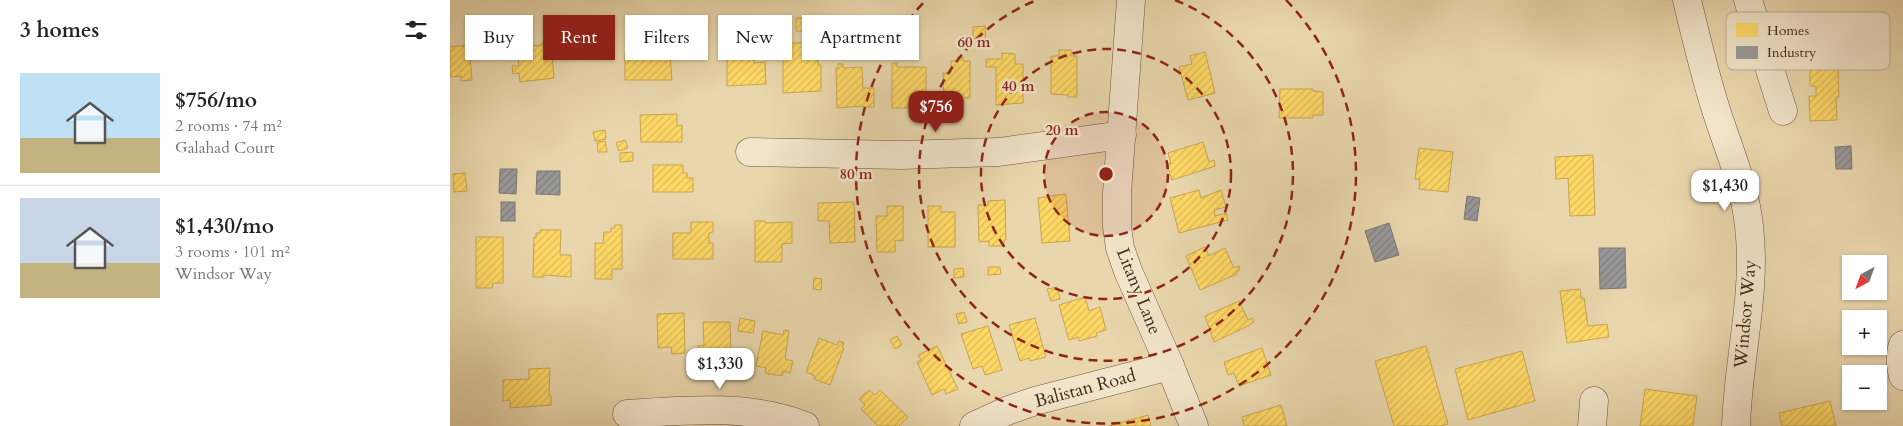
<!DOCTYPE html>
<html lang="en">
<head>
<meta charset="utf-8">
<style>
	body { margin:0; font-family:Cardo,serif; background:#f2f2f2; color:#222; height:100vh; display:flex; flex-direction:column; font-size:19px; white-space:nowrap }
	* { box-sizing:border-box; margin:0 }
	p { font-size:16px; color:#767676 }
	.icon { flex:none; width:28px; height:28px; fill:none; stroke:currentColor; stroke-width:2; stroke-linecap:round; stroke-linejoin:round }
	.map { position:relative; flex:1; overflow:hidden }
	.sheet { display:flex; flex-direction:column; background:#fff; width:450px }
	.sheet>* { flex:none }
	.guide { position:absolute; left:15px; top:15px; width:475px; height:45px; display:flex; gap:10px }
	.needle { width:32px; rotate:221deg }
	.fabs { position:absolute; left:1392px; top:255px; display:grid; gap:10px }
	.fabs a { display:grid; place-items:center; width:45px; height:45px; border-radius:0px; background:#fff; box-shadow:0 1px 4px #0004; font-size:25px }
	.price { position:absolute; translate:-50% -42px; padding:0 11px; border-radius:10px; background:#fff; color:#222; font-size:16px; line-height:32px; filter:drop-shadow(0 1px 2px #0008) }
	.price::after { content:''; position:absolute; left:50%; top:30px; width:15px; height:11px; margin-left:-8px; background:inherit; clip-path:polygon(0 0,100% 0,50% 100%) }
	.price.selected { background:#8f2418; color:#fff }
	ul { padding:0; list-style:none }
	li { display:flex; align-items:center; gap:15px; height:125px; padding:0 20px }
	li+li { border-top:1px solid #e0e0e0 }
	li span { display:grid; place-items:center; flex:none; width:140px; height:100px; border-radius:0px; color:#555 }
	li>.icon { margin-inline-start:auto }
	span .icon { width:60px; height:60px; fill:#fffc; stroke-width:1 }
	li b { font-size:21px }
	h2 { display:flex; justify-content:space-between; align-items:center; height:60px; padding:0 20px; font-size:21px }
	.pill { padding:0 18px; border-radius:0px; background:#fff; box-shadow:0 1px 4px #0004; font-size:18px; line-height:45px }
	.pill.selected { background:#8f2418; color:#fff }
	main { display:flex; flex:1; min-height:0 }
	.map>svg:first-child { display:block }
</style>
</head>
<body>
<main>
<section class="sheet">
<h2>3 homes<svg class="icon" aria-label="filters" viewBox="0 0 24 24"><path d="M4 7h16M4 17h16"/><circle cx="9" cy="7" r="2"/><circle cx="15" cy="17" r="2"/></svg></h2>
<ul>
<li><span style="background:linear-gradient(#bfe0f5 65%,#c2b280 0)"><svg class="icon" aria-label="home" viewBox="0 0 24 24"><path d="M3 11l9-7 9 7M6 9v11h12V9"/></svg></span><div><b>$756/mo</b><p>2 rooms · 74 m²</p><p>Galahad Court</p></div></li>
<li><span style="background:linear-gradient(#c9d6e8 65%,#c2b280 0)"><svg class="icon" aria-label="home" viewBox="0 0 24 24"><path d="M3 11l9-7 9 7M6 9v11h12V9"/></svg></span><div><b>$1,430/mo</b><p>3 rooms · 101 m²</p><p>Windsor Way</p></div></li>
</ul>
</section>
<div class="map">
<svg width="1453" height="426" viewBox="0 0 1453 426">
	<defs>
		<pattern id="homes-hatch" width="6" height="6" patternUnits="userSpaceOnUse" patternTransform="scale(1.25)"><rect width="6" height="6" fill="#ffd966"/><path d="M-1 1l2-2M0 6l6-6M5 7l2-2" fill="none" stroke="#dcba58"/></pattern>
		<pattern id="industry-hatch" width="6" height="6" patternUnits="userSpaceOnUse" patternTransform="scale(1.25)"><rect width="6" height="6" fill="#999"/><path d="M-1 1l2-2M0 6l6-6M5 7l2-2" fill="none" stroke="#7e7d7c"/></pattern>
	</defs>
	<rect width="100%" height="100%" fill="#e9d6ac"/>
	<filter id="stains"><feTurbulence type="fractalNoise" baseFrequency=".004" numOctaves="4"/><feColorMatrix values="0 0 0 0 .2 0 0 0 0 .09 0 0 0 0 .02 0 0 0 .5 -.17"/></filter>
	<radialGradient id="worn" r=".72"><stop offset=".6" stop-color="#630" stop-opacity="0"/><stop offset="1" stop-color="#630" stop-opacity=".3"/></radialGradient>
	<g fill="url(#homes-hatch)" stroke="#c6a450">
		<path d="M146,18H159V28H147Z"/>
		<rect x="346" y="18" width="10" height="13"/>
		<path d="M535,26L536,42H523V27Z"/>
		<path d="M283,40V45H303L304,63L315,62L316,84L277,86V46H279V41Z"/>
		<path d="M92,43H97V45L101,44L104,78L70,82L69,73L63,74L62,66H69L67,47L92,45Z"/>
		<path d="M333,43H360V59L368,60V65H371V91L333,93Z"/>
		<path d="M1387,44L1389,97H1386L1387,120L1360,121L1359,96H1366V86H1360V45Z"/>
		<path d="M19,45L22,80L11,81V76L0,77V47Z"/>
		<path d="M609,50H621V56H627V97H618V95L601,94V56H609Z"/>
		<path d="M755,52L765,93L738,100L729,67L742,64L740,56Z"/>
		<path d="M175,53H220L222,80H175Z"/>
		<path d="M552,53L565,54V64H573V103L546,105V67H536V59H552Z"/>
		<path d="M508,57H513V61H520V98H509V109H494L493,73H501V61H508Z"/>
		<path d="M442,63H447V67H476V91H468V105H458V108H442Z"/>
		<path d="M388,64H393V68L412,67L413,88H424V107H413V106L387,108L386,68H388Z"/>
		<path d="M830,89H863V91L873,92V115H863V118H829Z"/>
		<path d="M227,114V126L232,125V142H191L190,115Z"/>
		<path d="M155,130L156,139L145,141L143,132Z"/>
		<path d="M175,140L178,148L169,151L166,143Z"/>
		<path d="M155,141L157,152H148L147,142Z"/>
		<path d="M753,142L759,162L764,160L765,166L722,180L717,164L721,163L718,153Z"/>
		<path d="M969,148L1003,152L998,192L969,189L970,179H965Z"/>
		<path d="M183,152V161L170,162V153Z"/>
		<path d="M1143,155L1145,215L1120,216L1118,178L1106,179L1105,157Z"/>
		<path d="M203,165H233V173H237V178H243V192H203Z"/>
		<path d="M15,173L17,191L4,192L3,174Z"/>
		<path d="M749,190L751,198L771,190L776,207L764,210L765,216L776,213L778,220L729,233L720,198Z"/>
		<path d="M616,194L620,241L592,243L588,198Z"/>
		<path d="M555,200L556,240H554V246H539V241L529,242L528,205H538V201Z"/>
		<path d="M404,202L405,242L380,243L379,221H368V203Z"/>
		<path d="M437,206H453V241L445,240V252H427L426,216H437Z"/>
		<path d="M478,206H491V212H505V247H478Z"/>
		<path d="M305,221H315V223L342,222V243L332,244V262H305Z"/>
		<path d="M241,222H263V232L259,233V243H263V259H223V233H241Z"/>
		<path d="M165,225H172V269H162V279H145V243H153L154,232H161V228H165Z"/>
		<path d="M90,230H111L110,255H121V277L94,275V277H83L84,237L86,238V233H90Z"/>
		<path d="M26,237H53V283H43L42,288H26Z"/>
		<path d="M755,247L759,256L775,248L784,268L789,266L790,270L786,272L787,274L750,290L736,256Z"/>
		<path d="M538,267H550L551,274L538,275Z"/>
		<path d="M513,268L514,277L504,278V269Z"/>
		<path d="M364,278L372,279L371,290L363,289Z"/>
		<path d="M607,287L610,299L601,301L597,289Z"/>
		<path d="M1130,289L1131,298H1134L1138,326L1157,324L1159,337L1117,343L1110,291Z"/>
		<path d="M635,297L639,311L650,307L656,330L646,333L647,336L629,341L628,337L619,340L609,305Z"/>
		<path d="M789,301L798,320L802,318L804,322L800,324V325L764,342L755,316Z"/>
		<path d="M514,312L517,322L509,324L506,314Z"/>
		<path d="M234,313L235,353L222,354L221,347L208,348L207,314Z"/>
		<path d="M290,318L305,321L303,333L288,331Z"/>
		<path d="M585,318L596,357L580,361L579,358L570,361L559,325Z"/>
		<path d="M253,322H280L281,358H272V361L254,362V358L248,359V346L254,345Z"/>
		<path d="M538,326L552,370L535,375L532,366L523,369L511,334Z"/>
		<path d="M334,330L339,331L335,359L343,361L340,373L333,371L332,376L315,373L316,368L306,366L313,331L333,335Z"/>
		<path d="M447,336L452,345L445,349L440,340Z"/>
		<path d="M369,338L387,345L389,341L394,343L392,347L394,348L380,385L364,379L365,376L356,372Z"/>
		<path d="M487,346L508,389L496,394L494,389L482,395L467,362L471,360L468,355Z"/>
		<path d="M976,346L998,424L991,426H944L925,361Z"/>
		<path d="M812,348L821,375L789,386L784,373L778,375L774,362Z"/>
		<path d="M1072,351L1085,401L1018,420L1005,369Z"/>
		<path d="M100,368L99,395H101V405L60,408V400L53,401V380L79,379V369Z"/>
		<path d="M1195,389L1247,396L1243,426H1190Z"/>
		<path d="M419,390L425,395L430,390L458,417L449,426H428L411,409L415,405L409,399Z"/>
		<path d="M1380,401L1386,426H1332L1329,413Z"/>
		<path d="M831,405L837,426H794L792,417Z"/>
		<path d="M698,415L701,425L699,426H659Z"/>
	</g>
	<g fill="url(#industry-hatch)" stroke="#7f7774">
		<path d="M1401,146L1402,169H1386L1385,147Z"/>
		<path d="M50,169H67L66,194L49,193Z"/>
		<path d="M87,171H110V195L86,194Z"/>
		<path d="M1017,196L1030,198L1027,221L1014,219Z"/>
		<rect x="51" y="202" width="14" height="19"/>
		<path d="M939,223L949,255L925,262L915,231Z"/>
		<path d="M1149,248H1175L1176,288L1150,289Z"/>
	</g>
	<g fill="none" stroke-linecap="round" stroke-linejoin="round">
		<defs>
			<g id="minor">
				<path d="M681,0L667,193V227L670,248L678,271L720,366L744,426"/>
				<path d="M1237,0C1246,38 1255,76 1267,113C1279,150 1295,187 1299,226C1307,293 1288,359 1286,426"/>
				<path d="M1298,0L1333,111"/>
				<path d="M300,152L451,155L549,152L672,135"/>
				<path d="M1453,345C1449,356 1450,365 1453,376"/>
				<path d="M177,414C234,410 302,404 355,426"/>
				<path d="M524,426L559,410L585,401L720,366"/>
				<path d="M1142,426L1144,401"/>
			</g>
		</defs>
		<use href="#minor" stroke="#6c5441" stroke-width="29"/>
		<use href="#minor" stroke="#f1e4c9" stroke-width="28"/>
	</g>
	<circle cx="656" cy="174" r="62" fill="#8f2418" fill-opacity=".12"/>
	<g fill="none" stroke="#8f2418" stroke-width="2.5" stroke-dasharray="9 6">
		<circle cx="656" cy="174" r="62"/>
		<circle cx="656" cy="174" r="125"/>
		<path d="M725 0A187 187 0 1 1 587 0"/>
		<path d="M836 0A250 250 0 1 1 476 0"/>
	</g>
	<g text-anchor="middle" stroke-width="5" stroke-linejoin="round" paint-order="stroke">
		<g font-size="18" fill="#42281d" stroke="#f1e4c9">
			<text transform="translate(689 291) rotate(68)" y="6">Litany Lane</text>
			<text transform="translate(1295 314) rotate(-85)" y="6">Windsor Way</text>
			<text transform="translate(635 388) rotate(-15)" y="6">Balistan Road</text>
		</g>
	</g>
	<rect x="1276" y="12" width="164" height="58" rx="8" fill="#f1e4c9" stroke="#bcac95" stroke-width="1"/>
	<rect x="1286" y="23" width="22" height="14" fill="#ffd966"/>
	<rect x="1286" y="46" width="22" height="13" fill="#999"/>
	<g font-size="14" fill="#42281d">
		<text x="1317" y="35">Homes</text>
		<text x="1317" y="57">Industry</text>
	</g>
	<circle cx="656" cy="174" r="8" fill="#8f2418" stroke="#f1e4c9" stroke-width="2.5"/>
	<g font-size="15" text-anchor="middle" font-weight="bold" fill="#8f2418" stroke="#f1e4c9" stroke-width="5" stroke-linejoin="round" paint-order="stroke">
		<text x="524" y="47">60 m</text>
		<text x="568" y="91">40 m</text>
		<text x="612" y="135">20 m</text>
		<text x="406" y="179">80 m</text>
	</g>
	<rect width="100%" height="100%" filter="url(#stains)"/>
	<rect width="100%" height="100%" fill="url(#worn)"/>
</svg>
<div class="fabs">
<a><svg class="needle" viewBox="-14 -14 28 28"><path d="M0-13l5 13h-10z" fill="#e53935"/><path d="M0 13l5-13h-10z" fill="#767676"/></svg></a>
<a>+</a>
<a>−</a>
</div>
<b class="price selected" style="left:486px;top:133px">$756</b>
<b class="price" style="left:1275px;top:212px">$1,430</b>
<b class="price" style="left:270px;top:390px">$1,330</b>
<div class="guide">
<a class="pill">Buy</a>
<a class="pill selected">Rent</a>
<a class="pill">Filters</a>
<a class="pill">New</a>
<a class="pill">Apartment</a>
</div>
</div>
</main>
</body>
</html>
